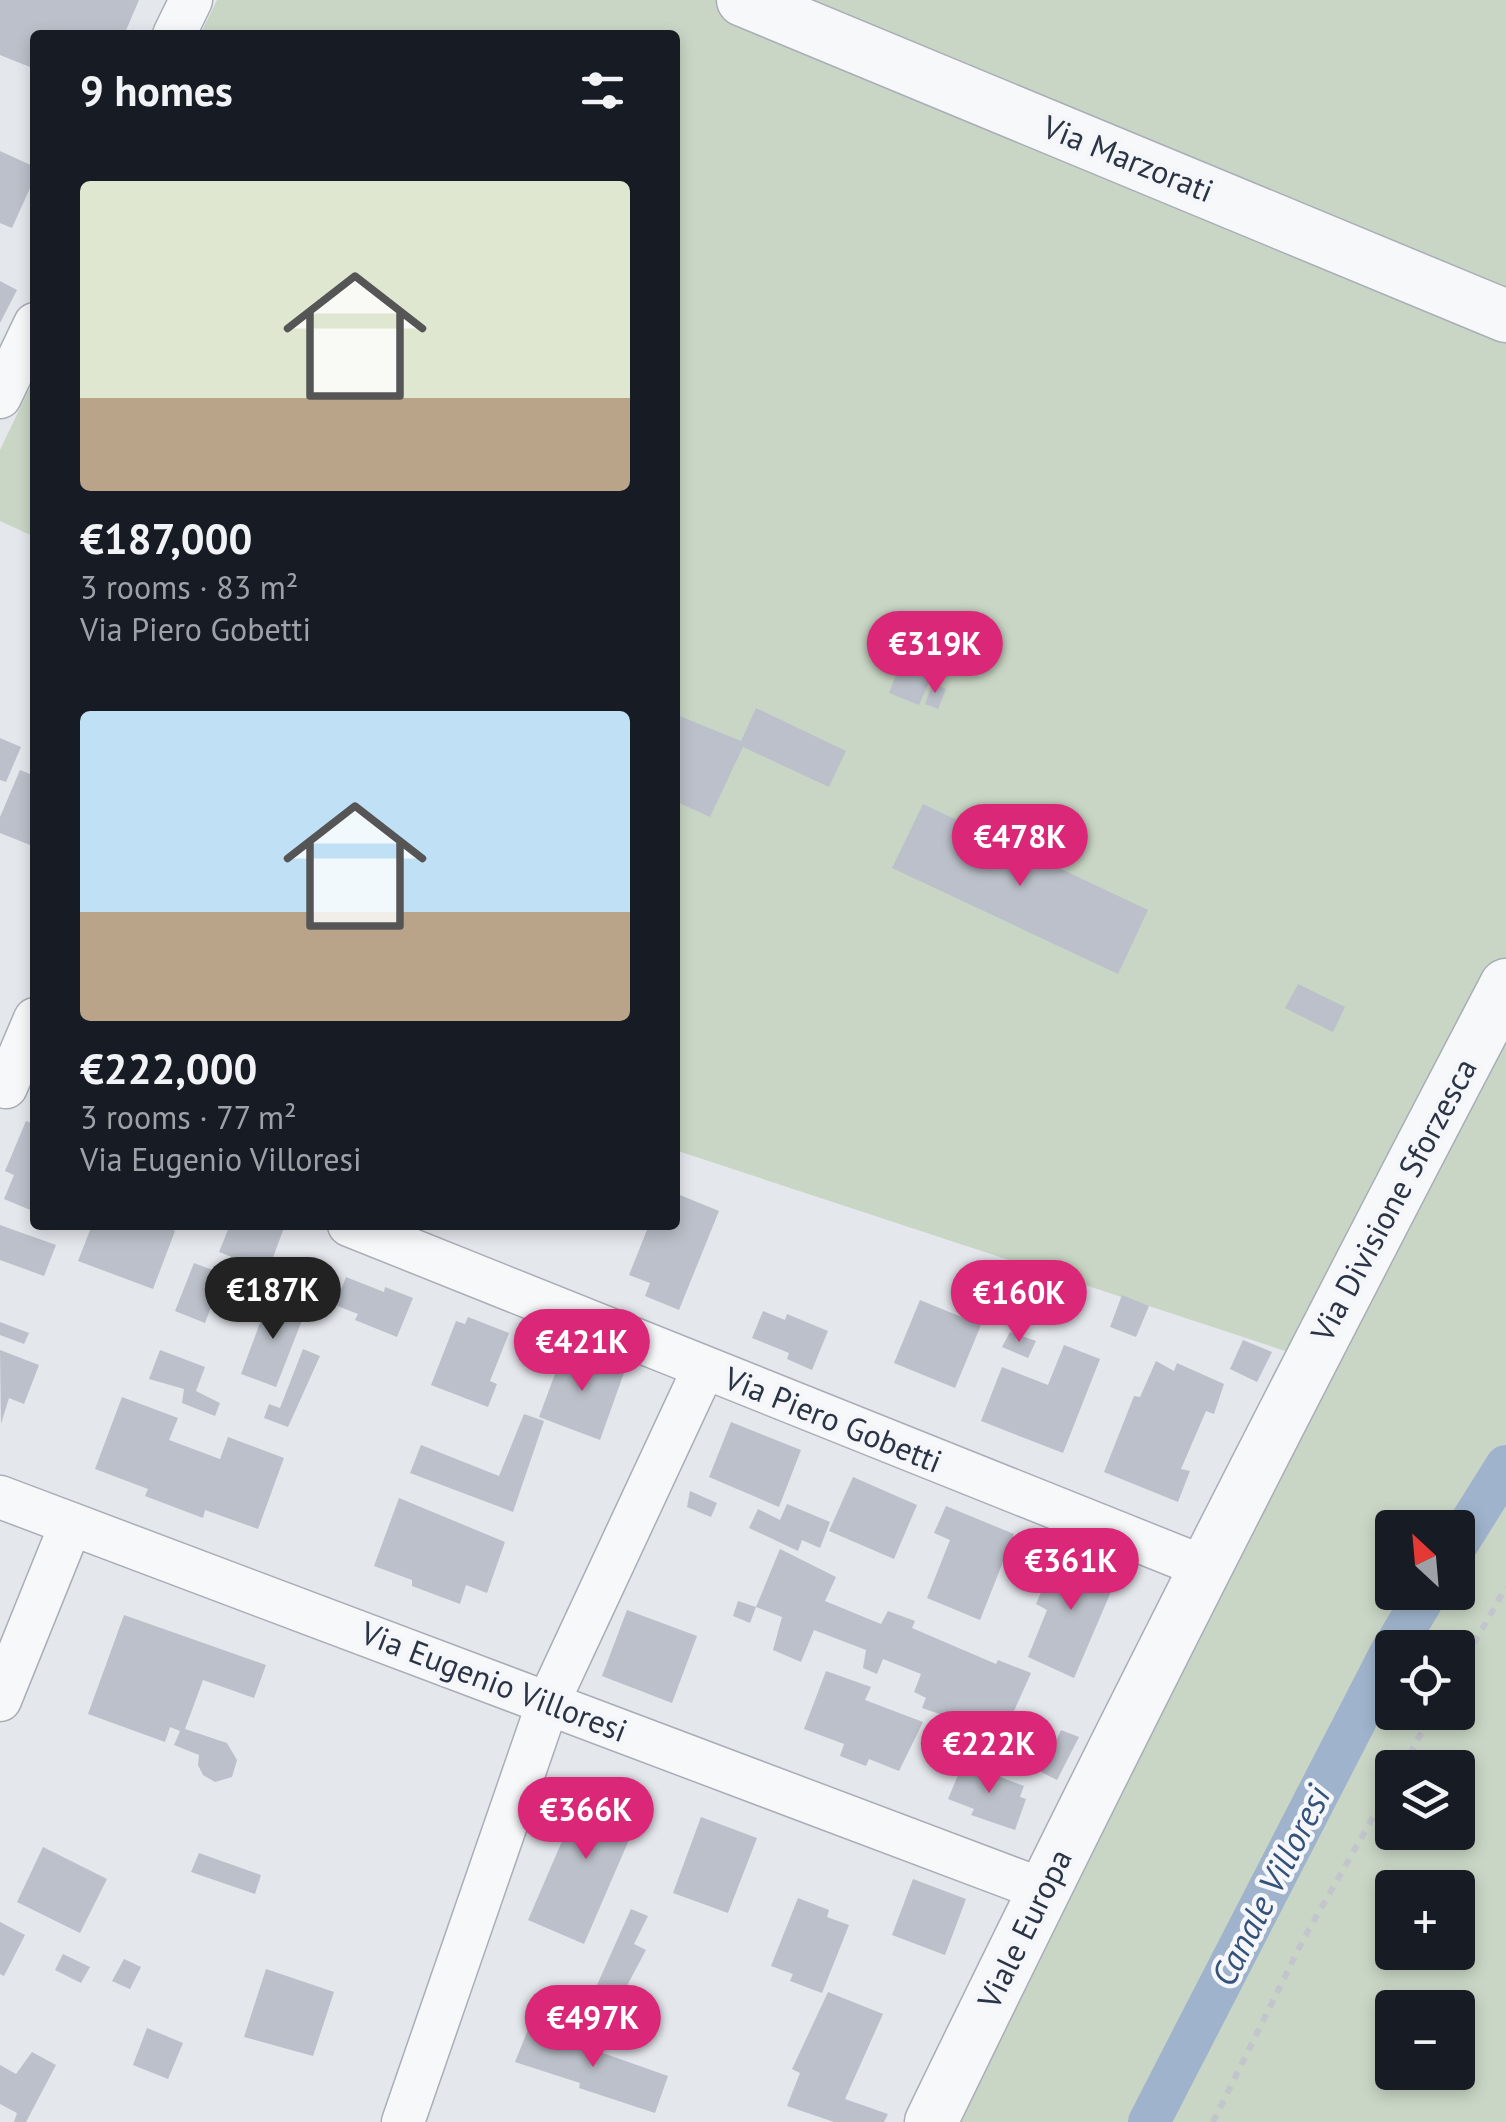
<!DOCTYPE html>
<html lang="en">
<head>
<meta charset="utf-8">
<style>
	body { margin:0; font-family:"PT Sans",sans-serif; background:#20242c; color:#f1f3f6; height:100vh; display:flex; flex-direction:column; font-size:38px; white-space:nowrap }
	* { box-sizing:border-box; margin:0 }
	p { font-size:32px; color:#9ea1a6 }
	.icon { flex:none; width:55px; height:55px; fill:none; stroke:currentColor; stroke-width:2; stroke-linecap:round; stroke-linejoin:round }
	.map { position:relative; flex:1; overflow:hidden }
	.drawer { position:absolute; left:30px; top:30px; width:650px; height:1200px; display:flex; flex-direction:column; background:#171b24; border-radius:10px; box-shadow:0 5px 15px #0003 }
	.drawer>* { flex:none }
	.needle { width:65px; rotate:334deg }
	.buttons { position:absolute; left:1375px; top:1510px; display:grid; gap:20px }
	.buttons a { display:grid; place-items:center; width:100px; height:100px; border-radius:10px; background:#171b24; box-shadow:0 5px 15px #0003; font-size:50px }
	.price { position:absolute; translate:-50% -85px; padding:0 22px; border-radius:35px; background:#db2777; color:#fff; font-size:32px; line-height:65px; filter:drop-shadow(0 2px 5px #0008) }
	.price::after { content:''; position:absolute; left:50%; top:60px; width:30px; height:22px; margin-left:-15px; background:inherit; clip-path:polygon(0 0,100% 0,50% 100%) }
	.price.current { background:#222; color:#fff }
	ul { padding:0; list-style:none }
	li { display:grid; align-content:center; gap:20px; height:530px; padding:0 50px }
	li span { display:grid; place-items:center; height:310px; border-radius:10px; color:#555 }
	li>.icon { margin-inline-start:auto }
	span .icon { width:180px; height:180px; fill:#fffc; stroke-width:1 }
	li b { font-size:42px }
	h2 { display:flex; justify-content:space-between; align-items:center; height:120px; padding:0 50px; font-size:42px }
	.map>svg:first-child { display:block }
</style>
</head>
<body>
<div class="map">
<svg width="1506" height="2122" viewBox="0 0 1506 2122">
	<rect width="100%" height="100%" fill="#e4e7ec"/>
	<g fill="#c9d6c5" fill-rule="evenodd">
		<path d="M217,0H1506V2122H951L1328,1365L675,1150V35H200ZM1392,1528H1458V1592H1392ZM1392,1648H1458V1712H1392ZM1392,1768H1458V1832H1392ZM1392,1888H1458V1952H1392ZM1392,2008H1458V2072H1392Z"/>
		<path d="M35,377V537L0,521V450Z"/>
	</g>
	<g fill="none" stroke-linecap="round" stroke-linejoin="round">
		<g stroke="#9fb4cc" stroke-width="42">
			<path d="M1458,1543L1506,1466"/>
			<path d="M1394,1648L1427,1592"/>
			<path d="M1149,2122L1392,1650"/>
		</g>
	</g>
	<g fill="#bbc0ca">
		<path d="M0,0H139L124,35H35V69L0,55Z"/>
		<path d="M0,151L35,167V177L12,228L0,223Z"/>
		<path d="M0,281L17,290L0,323Z"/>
		<path d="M902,660L933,673L919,705L889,693Z"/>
		<path d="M933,683L946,689L938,709L925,704Z"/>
		<path d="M756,708L846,751L829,787L743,747L710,817L675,801L677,715L741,741Z"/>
		<path d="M0,738L21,747L6,782L0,780Z"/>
		<path d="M20,770L35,776V847L0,833V817Z"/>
		<path d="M923,804L1148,910L1118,974L892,868Z"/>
		<path d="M1298,984L1345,1007L1333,1032L1285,1008Z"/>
		<path d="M26,1121L35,1124V1212L4,1199L14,1175L5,1171Z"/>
		<path d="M675,1193L719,1211L679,1310L645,1296L650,1283L629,1275L649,1225H675Z"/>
		<path d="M0,1225L56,1245L44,1276L0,1260Z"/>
		<path d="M92,1225L113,1230L114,1225H169L168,1228L175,1231L153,1289L78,1261Z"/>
		<path d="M230,1225H285L268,1271L219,1252Z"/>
		<path d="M194,1263L223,1274L205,1323L175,1311Z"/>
		<path d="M1037,1264L1061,1272L1050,1308L1024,1298Z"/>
		<path d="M346,1277L384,1292L385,1287L413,1298L397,1337L355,1320L358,1314L335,1305Z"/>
		<path d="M1122,1295L1149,1306L1136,1337L1110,1327Z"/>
		<path d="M270,1296L306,1310L276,1387L241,1374Z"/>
		<path d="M920,1300L981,1325L955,1388L894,1363Z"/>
		<path d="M763,1311L785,1320L787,1314L828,1331L812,1370L787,1359L789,1353L752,1338Z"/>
		<path d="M468,1317L509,1333L490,1381L497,1384L488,1407L431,1385L456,1321L465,1324Z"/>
		<path d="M0,1322L29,1333L24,1344L0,1335Z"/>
		<path d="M1010,1332L1036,1341L1028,1358L1002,1347Z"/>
		<path d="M1243,1340L1272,1352L1257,1382L1230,1369Z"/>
		<path d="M1064,1345L1100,1359L1063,1453L981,1421L1002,1367L1048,1385Z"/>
		<path d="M565,1347L625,1370L600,1440L539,1417Z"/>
		<path d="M303,1349L320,1356L288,1427L264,1418L269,1404L280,1408Z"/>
		<path d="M0,1350L39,1365L24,1404L9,1398L1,1424Z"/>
		<path d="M160,1350L205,1367L196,1391L220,1403L215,1416L182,1403L184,1389L149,1379Z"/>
		<path d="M1156,1361L1174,1371L1177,1363L1224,1384L1214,1414L1206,1411L1181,1469L1190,1471L1178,1502L1104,1472L1134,1396L1140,1397Z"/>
		<path d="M122,1397L178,1418L169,1440L220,1459L228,1437L284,1458L258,1529L205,1510L203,1518L145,1496L148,1489L95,1469Z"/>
		<path d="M524,1414L544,1421L513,1512L410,1473L421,1445L499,1476Z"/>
		<path d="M731,1422L801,1450L779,1507L709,1477Z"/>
		<path d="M853,1477L917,1505L894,1559L829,1531Z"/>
		<path d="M690,1491L717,1503L711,1517L687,1507Z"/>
		<path d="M399,1498L505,1542L487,1593L466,1585L460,1604L412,1586V1580L374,1566Z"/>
		<path d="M787,1504L830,1522L820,1548L802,1540L798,1551L749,1528L758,1509L780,1520Z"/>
		<path d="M946,1506L1014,1534L980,1620L927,1598L950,1540L934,1533Z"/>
		<path d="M780,1549L836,1577L825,1601L881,1624L888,1611L915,1621L912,1628L996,1664L998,1660L1031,1673L1014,1711L1026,1716L1019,1730L999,1722L995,1733L922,1708L926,1698L914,1692L921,1674L883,1659L877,1674L863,1668L866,1650L814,1630L801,1662L773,1650L782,1617L756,1607Z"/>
		<path d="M1056,1557L1078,1564L1081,1558L1119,1573L1074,1678L1028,1657L1047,1610L1036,1604Z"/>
		<path d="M738,1601L756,1607L750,1623L733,1616Z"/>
		<path d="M627,1610L697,1636L672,1703L602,1676Z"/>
		<path d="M124,1615L266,1665L254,1698L203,1680L185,1729L227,1743L237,1760L232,1777L215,1782L203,1775L198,1765L199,1755L174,1745L180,1731L170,1727L165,1742L88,1714Z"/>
		<path d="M826,1671L871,1687L865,1700L923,1722L899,1771L869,1759L866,1766L840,1756L844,1744L804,1729Z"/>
		<path d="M1061,1730L1079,1737L1057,1780L1041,1772Z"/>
		<path d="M963,1763L1024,1786L1020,1797L1026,1799L1015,1830L971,1815L974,1809L948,1799Z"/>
		<path d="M588,1781L644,1805L584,1944L528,1920Z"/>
		<path d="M701,1817L757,1838L728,1913L673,1893Z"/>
		<path d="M43,1847L107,1879L80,1933L17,1902Z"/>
		<path d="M199,1853L261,1875L255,1894L191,1872Z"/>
		<path d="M913,1879L966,1899L945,1955L892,1935Z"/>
		<path d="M798,1898L829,1910L827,1917L849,1925L822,1993L790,1981L793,1974L771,1966Z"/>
		<path d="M631,1909L648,1916L634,1944L646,1950L622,1995L597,1985Z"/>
		<path d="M0,1922L25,1935L4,1976L0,1974Z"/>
		<path d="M63,1954L90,1967L81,1983L55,1970Z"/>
		<path d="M124,1959L141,1967L130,1989L112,1981Z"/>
		<path d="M266,1969L334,1992L313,2056L244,2037Z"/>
		<path d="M828,1992L883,2014L845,2099L888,2114L884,2122H834L787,2106L800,2073L792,2069Z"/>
		<path d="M529,2027L668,2076L655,2113L579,2088L580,2083L515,2062Z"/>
		<path d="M147,2028L183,2043L168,2079L133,2065Z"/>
		<path d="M32,2052L56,2065L26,2122H14L17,2113L0,2104V2065L16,2074Z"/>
	</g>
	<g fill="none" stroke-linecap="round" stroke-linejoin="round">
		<defs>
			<g id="minor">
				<path d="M174,35L191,0"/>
				<path d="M0,397L35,324"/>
				<path d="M6,1087L35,1019"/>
				<path d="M349,1225L1206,1568"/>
				<path d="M0,1497L1043,1890"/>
				<path d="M0,1700L71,1524"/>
				<path d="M403,2122L548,1703L704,1368"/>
			</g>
			<g id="tertiary">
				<path d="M743,0L1506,316"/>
				<path d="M931,2122C1116,1739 1309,1361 1506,985"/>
			</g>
		</defs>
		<use href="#minor" stroke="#a9aeb7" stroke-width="45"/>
		<use href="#tertiary" stroke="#a9aeb7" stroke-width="55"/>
		<g stroke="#c2c5cb" stroke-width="6" stroke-dasharray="8 8" stroke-linecap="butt">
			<path d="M1458,1671L1506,1587"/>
			<path d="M1402,1768L1433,1712"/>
			<path d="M1213,2122L1303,1940L1392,1784"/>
		</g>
		<use href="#minor" stroke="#f7f8fa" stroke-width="42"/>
		<use href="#tertiary" stroke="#f7f8fa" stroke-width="52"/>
	</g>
	<g text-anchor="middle" stroke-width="9" stroke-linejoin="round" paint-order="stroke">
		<g font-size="32" fill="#2b3445" stroke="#f4f6f9">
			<text transform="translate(1128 159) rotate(22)" y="11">Via Marzorati</text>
			<text transform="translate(1394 1200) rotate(-62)" y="11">Via Divisione Sforzesca</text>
			<text transform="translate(833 1420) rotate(22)" y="11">Via Piero Gobetti</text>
			<text transform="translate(494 1682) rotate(21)" y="11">Via Eugenio Villoresi</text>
			<text transform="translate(1025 1929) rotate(-64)" y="11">Viale Europa</text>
		</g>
		<g font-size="35" font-style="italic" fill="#34527a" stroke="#f4f6f9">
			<text transform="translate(1271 1886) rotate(-63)" y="12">Canale Villoresi</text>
		</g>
	</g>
</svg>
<div class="buttons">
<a><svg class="needle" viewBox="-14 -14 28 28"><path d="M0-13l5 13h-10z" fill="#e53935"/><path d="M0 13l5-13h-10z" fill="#9ea1a6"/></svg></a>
<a><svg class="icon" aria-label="locate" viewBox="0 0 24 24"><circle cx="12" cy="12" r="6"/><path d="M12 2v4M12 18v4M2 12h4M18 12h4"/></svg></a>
<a><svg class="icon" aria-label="layers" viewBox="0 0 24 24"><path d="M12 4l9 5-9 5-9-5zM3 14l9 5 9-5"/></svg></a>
<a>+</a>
<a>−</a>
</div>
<b class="price" style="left:935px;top:696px">€319K</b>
<b class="price" style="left:1020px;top:889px">€478K</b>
<b class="price current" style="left:273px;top:1342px">€187K</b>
<b class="price" style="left:1019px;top:1345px">€160K</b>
<b class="price" style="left:582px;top:1394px">€421K</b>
<b class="price" style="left:1071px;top:1613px">€361K</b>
<b class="price" style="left:989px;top:1796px">€222K</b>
<b class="price" style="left:586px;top:1862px">€366K</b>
<b class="price" style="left:593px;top:2070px">€497K</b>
<section class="drawer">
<h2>9 homes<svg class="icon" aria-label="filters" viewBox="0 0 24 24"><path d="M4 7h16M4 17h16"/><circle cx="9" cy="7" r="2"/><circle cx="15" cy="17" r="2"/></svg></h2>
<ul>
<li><span style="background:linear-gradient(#dfe7d0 70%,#b9a48a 0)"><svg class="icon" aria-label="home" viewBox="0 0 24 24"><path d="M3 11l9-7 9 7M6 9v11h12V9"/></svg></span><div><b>€187,000</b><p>3 rooms · 83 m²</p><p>Via Piero Gobetti</p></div></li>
<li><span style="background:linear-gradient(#bfe0f5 65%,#b9a48a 0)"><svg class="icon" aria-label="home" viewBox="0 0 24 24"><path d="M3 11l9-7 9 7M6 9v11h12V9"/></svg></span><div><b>€222,000</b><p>3 rooms · 77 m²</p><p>Via Eugenio Villoresi</p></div></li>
</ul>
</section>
</div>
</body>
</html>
